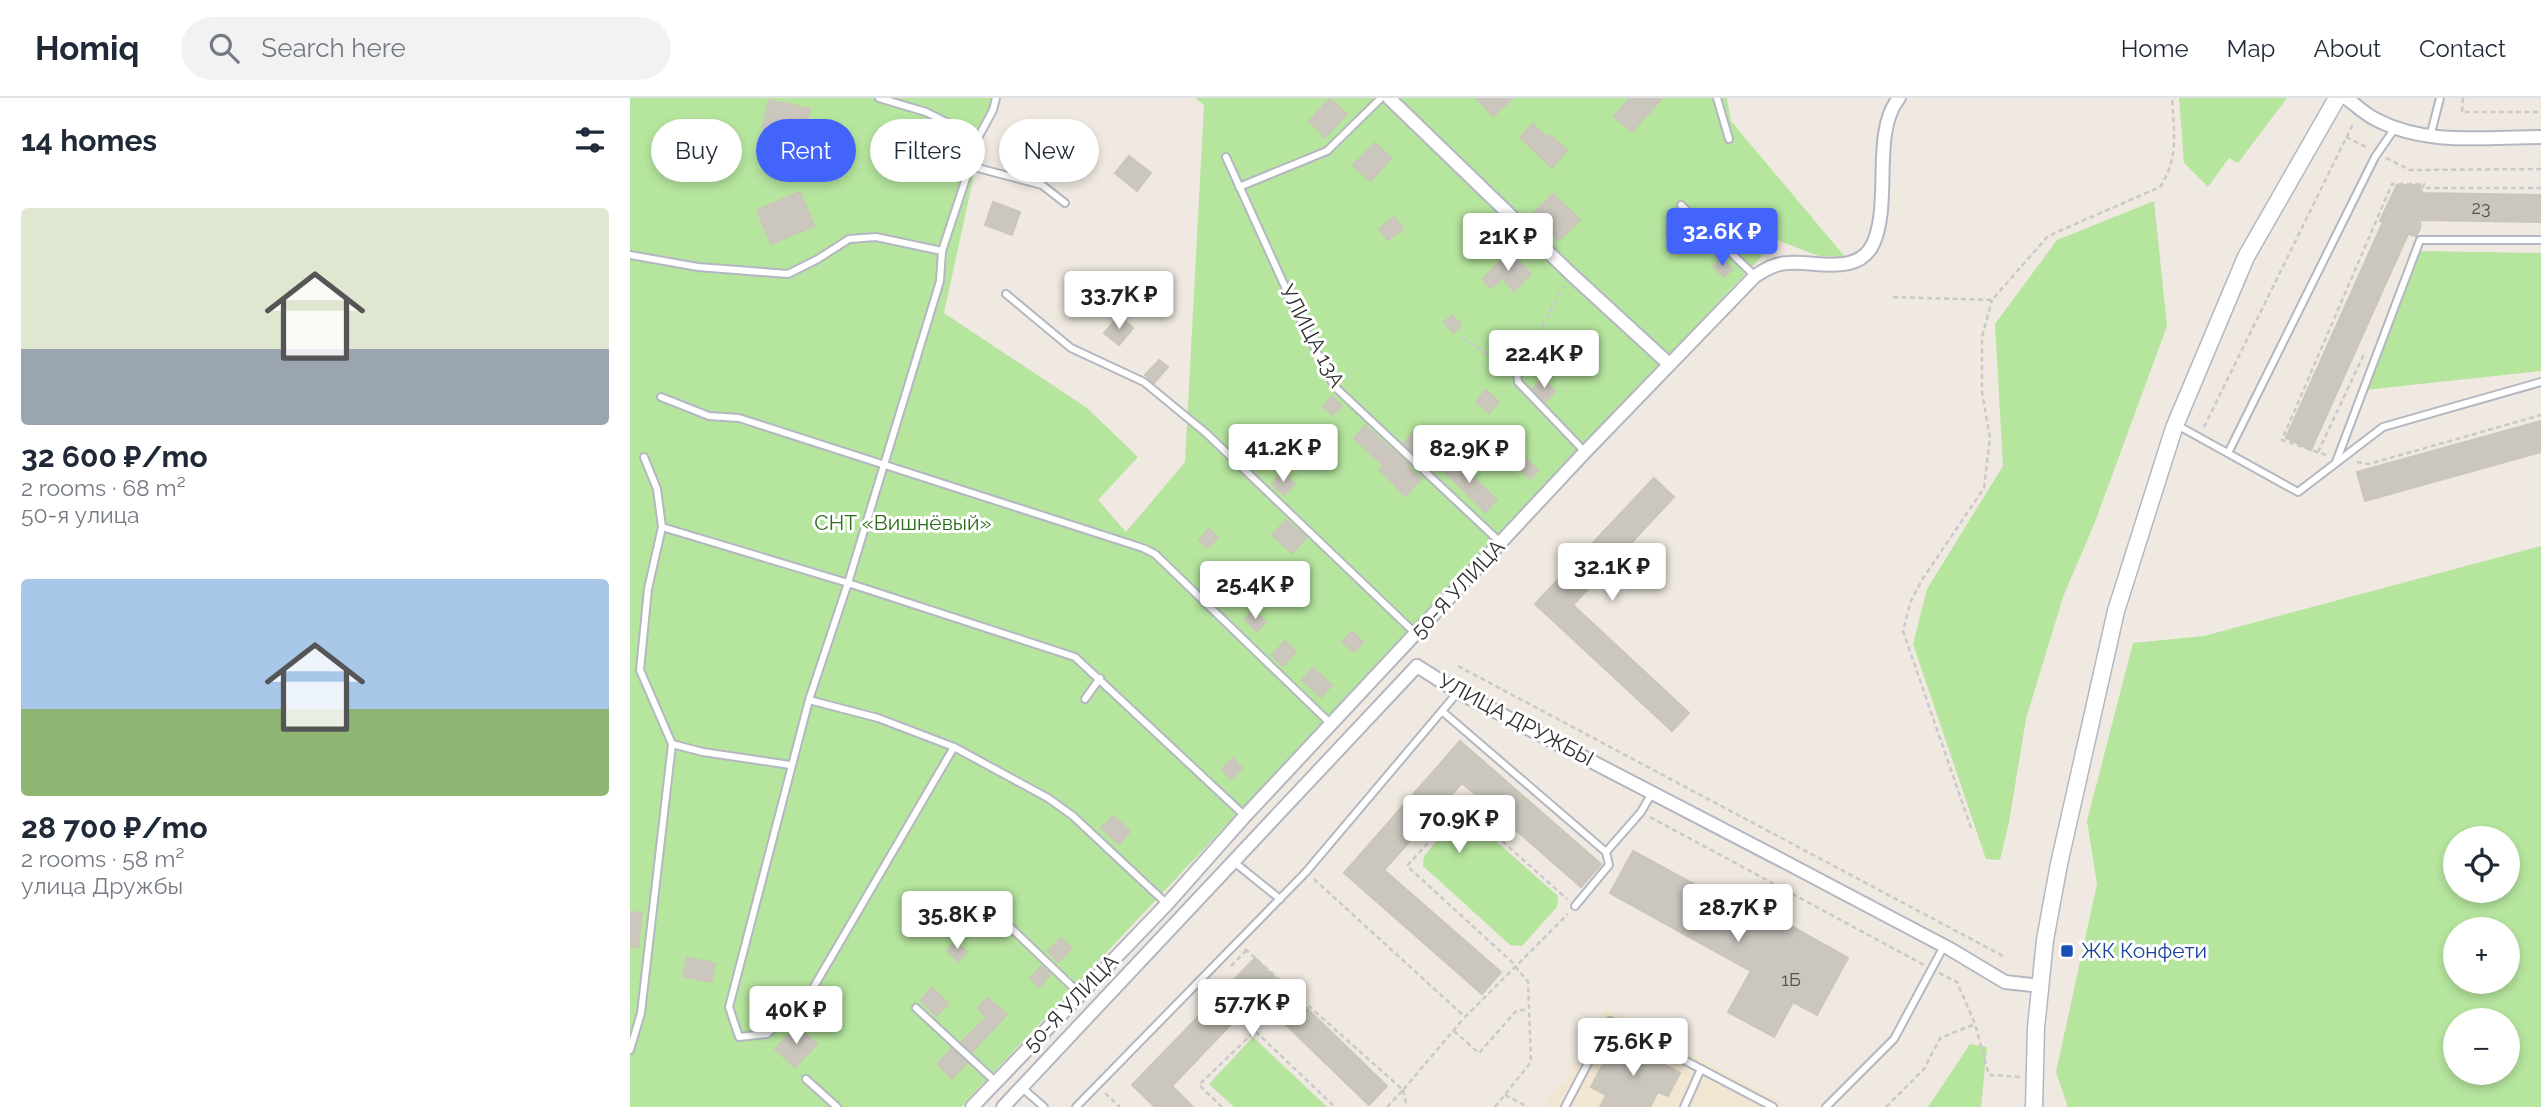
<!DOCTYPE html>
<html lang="en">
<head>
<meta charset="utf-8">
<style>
	body { margin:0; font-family:Raleway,sans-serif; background:#f2f2f3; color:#1f2937; height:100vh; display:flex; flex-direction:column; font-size:26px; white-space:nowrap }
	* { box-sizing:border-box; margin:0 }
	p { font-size:23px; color:#747a83 }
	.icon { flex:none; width:38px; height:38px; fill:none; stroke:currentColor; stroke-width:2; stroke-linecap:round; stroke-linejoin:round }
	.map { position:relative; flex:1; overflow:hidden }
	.details { display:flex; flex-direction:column; background:#fff; width:630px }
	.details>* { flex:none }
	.guide { position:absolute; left:21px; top:21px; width:665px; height:63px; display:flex; gap:14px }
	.controls { position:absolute; left:1813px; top:728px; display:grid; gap:14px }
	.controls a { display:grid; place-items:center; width:77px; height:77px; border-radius:50%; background:#fff; box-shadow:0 4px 10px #0003; font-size:35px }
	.price { position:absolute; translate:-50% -60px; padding:0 16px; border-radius:7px; background:#fff; color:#222; font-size:23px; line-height:46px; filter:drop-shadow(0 2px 4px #0008) }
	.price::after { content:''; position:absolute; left:50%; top:42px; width:21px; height:16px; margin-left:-10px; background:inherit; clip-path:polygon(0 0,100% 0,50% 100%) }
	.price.current { background:#4264fb; color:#fff }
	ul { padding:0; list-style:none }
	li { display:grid; align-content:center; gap:14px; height:371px; padding:0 21px }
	li span { display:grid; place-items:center; height:217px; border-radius:7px; color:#555 }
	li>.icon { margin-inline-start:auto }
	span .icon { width:126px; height:126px; fill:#fffc; stroke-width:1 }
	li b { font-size:30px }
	h2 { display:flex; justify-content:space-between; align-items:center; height:84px; padding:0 21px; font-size:30px }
	.chip { padding:0 24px; border-radius:32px; background:#fff; box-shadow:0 4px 10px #0003; font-size:24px; line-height:63px }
	.chip.current { background:#4264fb; color:#fff }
	header { display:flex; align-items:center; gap:42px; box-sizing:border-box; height:98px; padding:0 35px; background:#fff; border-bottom:2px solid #e0e1e3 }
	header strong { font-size:33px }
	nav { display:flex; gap:38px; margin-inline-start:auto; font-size:24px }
	.search { width:490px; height:63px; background:#f2f2f3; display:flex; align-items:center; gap:18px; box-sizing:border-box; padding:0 24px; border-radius:38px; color:#747a83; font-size:26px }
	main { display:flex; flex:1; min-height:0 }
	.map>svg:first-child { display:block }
</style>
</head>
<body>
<header>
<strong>Homiq</strong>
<div class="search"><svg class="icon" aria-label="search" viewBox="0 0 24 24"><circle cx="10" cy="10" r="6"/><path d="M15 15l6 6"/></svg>Search here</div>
<nav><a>Home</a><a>Map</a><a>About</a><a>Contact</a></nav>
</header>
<main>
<section class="details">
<h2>14 homes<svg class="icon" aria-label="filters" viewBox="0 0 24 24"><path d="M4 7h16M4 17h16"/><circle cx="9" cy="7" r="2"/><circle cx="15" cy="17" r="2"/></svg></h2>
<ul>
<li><span style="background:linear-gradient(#dfe7d0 65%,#9aa5b1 0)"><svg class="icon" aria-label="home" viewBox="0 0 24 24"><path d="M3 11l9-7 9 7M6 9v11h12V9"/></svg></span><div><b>32 600 ₽/mo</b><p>2 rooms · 68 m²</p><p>50-я улица</p></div></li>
<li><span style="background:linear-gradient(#a9c7e8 60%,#8fb573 0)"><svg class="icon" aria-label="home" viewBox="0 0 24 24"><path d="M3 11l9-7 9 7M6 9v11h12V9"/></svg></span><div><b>28 700 ₽/mo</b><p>2 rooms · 58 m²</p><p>улица Дружбы</p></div></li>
</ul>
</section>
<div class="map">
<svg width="1911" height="1009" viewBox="0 0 1911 1009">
	<rect width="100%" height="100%" fill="#efe9e1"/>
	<path fill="#f0e6d1" d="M976,909L1159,1009H912L930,985L934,987Z"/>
	<g fill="#b6e59e" fill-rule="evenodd">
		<path d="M0,0H367L357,17L314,215L457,310L508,359L468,402L496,434L555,364L574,7L565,0H1097L1101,23L1215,159L1189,158L1147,142L331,1009H0Z"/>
		<path d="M1549,0H1657L1608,65L1599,60L1578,89L1554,65Z"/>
		<path d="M1524,103L1537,228L1465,424L1433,499L1396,621L1379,724L1370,762L1356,761L1283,546L1297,491L1373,368L1365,226L1427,142Z"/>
		<path d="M1788,153L1911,155V273L1735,292Z"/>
		<path d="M1911,448V1009H1438L1426,974L1467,786L1457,723L1503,545L1574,538ZM1825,740H1878V793H1825ZM1825,831H1878V884H1825ZM1825,922H1878V975H1825Z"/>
		<path d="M831,719L841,721L928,798L927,809L892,848L880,847L793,768L794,758L826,721Z"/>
		<path d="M623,939L697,1009H604L579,986Z"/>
		<path d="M1340,946L1357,949L1351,1009H1298Z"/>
	</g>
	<g fill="#cbc7bf" stroke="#cbc5ba" stroke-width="2">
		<path d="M846,0H883L863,18Z"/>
		<path d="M1000,0H1032L1002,34L984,19Z"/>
		<path d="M700,1L717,16L695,39L679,23Z"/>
		<path d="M139,2L180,11L173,39L132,30Z"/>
		<path d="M903,26L917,40L920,37L937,52L922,70L890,39Z"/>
		<path d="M301,39L326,46L318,75L293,68Z"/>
		<path d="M745,45L761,60L740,83L723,67Z"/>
		<path d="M499,58L521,75L507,93L485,75Z"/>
		<path d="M1767,87H1790V95L1911,97V124L1790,122V131L1786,138L1778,136L1681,352L1656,340L1753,124L1750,123Z"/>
		<path d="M170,94L184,128L141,146L127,112Z"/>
		<path d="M923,96L950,122L929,142L903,116Z"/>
		<path d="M363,104L390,114L382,137L355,127Z"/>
		<path d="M764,119L773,131L758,142L749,131Z"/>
		<path d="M1046,119L1058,128L1047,144L1035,135Z"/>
		<path d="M882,156L901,176L884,193L872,180L861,190L852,181L874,160L876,162Z"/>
		<path d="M1091,160L1102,171L1094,179L1083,168Z"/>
		<path d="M822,217L831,227L823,235L814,224Z"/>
		<path d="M489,218L503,230L489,247L474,235Z"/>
		<path d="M529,262L538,269L524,285L515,277Z"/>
		<path d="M912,281L925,293L915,304L903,291Z"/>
		<path d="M856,292L869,304L859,315L846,304Z"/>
		<path d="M702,299L712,308L703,317L693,308Z"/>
		<path d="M1911,323V354L1735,403L1727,374Z"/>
		<path d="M735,328L779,367L777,369L791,381L775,398L750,372L754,368L724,340Z"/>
		<path d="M784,333L798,345L787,358L774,346Z"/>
		<path d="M891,356L908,372L900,381L883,365Z"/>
		<path d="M822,359L867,402L855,414L811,370Z"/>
		<path d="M652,375L665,386L654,397L642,386Z"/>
		<path d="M1024,380L1044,399L943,507L1059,615L1042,633L905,506Z"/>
		<path d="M656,422L676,440L662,455L642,437Z"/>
		<path d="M579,431L588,439L577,450L569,442Z"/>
		<path d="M591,486L604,498L593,509L580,498Z"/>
		<path d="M623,513L636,524L627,533L615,522Z"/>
		<path d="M722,534L733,544L724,554L712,544Z"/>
		<path d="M655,543L666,553L653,568L642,557Z"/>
		<path d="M683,570L702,587L691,599L672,582Z"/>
		<path d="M830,643L971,766L951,789L832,685L754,772L871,874L852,896L714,775Z"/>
		<path d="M603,660L612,670L601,681L592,671Z"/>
		<path d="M483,718L500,733L489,746L471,730Z"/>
		<path d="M1003,753L1144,830L1149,821L1218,860L1187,917L1163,904L1144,939L1098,914L1121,873L980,795Z"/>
		<path d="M0,814L12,815L8,849H0Z"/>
		<path d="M431,840L442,850L428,864L418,853Z"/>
		<path d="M326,844L337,854L328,863L317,853Z"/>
		<path d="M57,860L85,865L81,884L53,878Z"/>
		<path d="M625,860L757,988L739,1007L627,899L542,988L563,1009H525L502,987Z"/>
		<path d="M411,868L420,876L409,889L400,881Z"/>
		<path d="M302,890L318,905L306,918L291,902Z"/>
		<path d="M357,900L377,916L342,954L331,944L357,919L348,910Z"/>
		<path d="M167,928L187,946L165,969L145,951Z"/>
		<path d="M986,941L1050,975L1038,998L1028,994L1020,1009H970L976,997L961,989Z"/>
		<path d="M322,951L337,965L322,980L307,966Z"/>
	</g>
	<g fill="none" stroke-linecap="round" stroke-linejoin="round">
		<defs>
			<g id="service">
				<path d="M249,0L296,14L348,40"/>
				<path d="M1087,0L1099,41"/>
				<path d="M1800,39L1810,0"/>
				<path d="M596,59L667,215L704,288L870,444"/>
				<path d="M340,68L412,87L435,105"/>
				<path d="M609,89L697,53L751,0"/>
				<path d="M1051,107L1125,178"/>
				<path d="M0,157L68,169L158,176L188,161L219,141L246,139L312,153"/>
				<path d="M376,196L441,250L514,284L576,335L786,536"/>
				<path d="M887,275L888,284L955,354"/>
				<path d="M31,299L79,318L109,320L513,450L525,456L701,626"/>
				<path d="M1547,327L1668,394L1753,329L1911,284"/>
				<path d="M1598,355L1745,59L1765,30"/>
				<path d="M1706,364L1790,142H1911"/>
				<path d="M32,429L218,485L445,559L615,718"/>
				<path d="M455,601L470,580"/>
				<path d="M179,602L248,620L324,649L418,700L443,718L537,806"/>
				<path d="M813,614L976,754"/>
				<path d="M42,646L73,654L160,667"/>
				<path d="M324,649L182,892L137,936L109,939L99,909L179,602L218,485L310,183L312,153L340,68L348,40L363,12L366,0"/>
				<path d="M604,764L650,801"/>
				<path d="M945,808L979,767L976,754L1011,714L1022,695"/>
				<path d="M376,825L449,895"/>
				<path d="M286,910L366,984"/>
				<path d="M0,952L11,915L42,646L10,572L18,491L32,429L27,391L14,359"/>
				<path d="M176,981L207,1009"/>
				<path d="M391,989L414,1009"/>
				<path d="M446,1009L676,774L828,594"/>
				<path d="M935,1009L980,923L1143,1009"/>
				<path d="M1054,1009L1071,971"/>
				<path d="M1196,1009L1264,941L1314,848"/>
			</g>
			<g id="minor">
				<path d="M759,0L941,176L1039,266"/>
				<path d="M1716,0C1726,7 1736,17 1747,22C1797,48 1856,39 1911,39"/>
				<path d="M342,1009L537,806L615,718L955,354L1125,178C1136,171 1146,165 1159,165C1186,163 1228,178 1243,146C1262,105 1241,34 1269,0"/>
				<path d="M373,1009L787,568L828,594L1157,765L1320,851L1375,884L1410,888"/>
			</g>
			<path id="tertiary" d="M1404,1009L1406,930L1415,842L1429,766L1486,513L1544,330L1616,159L1707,0"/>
		</defs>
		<use href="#service" stroke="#b4b7c1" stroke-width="10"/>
		<use href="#minor" stroke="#b4b7c1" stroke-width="16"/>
		<use href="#tertiary" stroke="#b4b7c1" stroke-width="19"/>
		<g stroke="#c9c9c9" stroke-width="2.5" stroke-dasharray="5 3.5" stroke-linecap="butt">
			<path d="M1833,0L1832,14H1911"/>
			<path d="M1716,39L1738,50"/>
			<path d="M1756,60L1780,72L1911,71"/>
			<path d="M1790,131L1792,90"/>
			<path d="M1263,199L1362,202L1418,138L1530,89C1549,60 1544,34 1542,0"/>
			<path d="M832,240L878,269"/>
			<path d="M892,266L934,188"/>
			<path d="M1574,329L1724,24"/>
			<path d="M1688,354L1734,256"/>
			<path d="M1696,357L1652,342L1762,86H1794L1792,90H1911"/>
			<path d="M1727,364L1739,366L1911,317"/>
			<path d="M828,568L1375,859"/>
			<path d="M1020,719L1294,867"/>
			<path d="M1341,730L1273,533L1280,505L1292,482L1354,390L1360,340L1352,294V239L1362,202"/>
			<path d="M684,781L835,919L938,816"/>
			<path d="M615,851L773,992L834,920"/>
			<path d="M601,868L616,853"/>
			<path d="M1309,875L1327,884L1345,926L1359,977L1391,979"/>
			<path d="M824,933L849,955L887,912H897"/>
			<path d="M773,992L777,1009"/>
			<path d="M475,995L490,1009"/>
			<path d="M875,997L898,1009"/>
			<path d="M592,1009L569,987L625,933L705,1009"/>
			<path d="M757,1009L773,992"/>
			<path d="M865,1009L901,964L898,884L881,863L777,768L832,707L937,801"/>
			<path d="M1256,1009L1294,971L1310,940L1345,926"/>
		</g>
		<use href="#service" stroke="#fff" stroke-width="6"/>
		<use href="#minor" stroke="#fff" stroke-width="12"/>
		<use href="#tertiary" stroke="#fff" stroke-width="16"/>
	</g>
	<rect fill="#1a4fb4" stroke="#fff" stroke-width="2.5" x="1430" y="846" width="14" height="14" rx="3.5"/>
	<g text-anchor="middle" stroke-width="6" stroke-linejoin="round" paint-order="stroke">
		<g font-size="18" fill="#555452">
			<text x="1851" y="116">23</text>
			<text x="1161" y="888">1Б</text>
		</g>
		<g font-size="21" fill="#2e2e2e" stroke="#fff">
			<text transform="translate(682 238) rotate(62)" y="7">УЛИЦА 13А</text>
			<text transform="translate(828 491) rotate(-47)" y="7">50-Я УЛИЦА</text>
			<text transform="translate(886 622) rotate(28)" y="7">УЛИЦА ДРУЖБЫ</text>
			<text transform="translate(441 905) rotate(-46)" y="7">50-Я УЛИЦА</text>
		</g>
		<g font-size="21" fill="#2c6e1b" stroke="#fff">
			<text x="273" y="432">СНТ «Вишнёвый»</text>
		</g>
		<g font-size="21" fill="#164399" stroke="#fff" text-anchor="start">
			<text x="1451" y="860">ЖК Конфети</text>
		</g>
	</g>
</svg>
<div class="controls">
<a><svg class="icon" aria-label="locate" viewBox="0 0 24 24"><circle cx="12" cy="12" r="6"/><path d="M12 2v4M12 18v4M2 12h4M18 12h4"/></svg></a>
<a>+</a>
<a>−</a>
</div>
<b class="price current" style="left:1092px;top:170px">32.6K ₽</b>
<b class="price" style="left:878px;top:175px">21K ₽</b>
<b class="price" style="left:489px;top:233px">33.7K ₽</b>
<b class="price" style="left:914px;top:292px">22.4K ₽</b>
<b class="price" style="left:653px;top:386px">41.2K ₽</b>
<b class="price" style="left:839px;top:387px">82.9K ₽</b>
<b class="price" style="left:982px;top:505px">32.1K ₽</b>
<b class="price" style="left:625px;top:523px">25.4K ₽</b>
<b class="price" style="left:829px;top:757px">70.9K ₽</b>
<b class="price" style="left:1108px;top:846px">28.7K ₽</b>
<b class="price" style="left:327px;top:853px">35.8K ₽</b>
<b class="price" style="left:622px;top:941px">57.7K ₽</b>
<b class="price" style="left:166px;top:948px">40K ₽</b>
<b class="price" style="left:1003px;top:980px">75.6K ₽</b>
<div class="guide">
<a class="chip">Buy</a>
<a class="chip current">Rent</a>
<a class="chip">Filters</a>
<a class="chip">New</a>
</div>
</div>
</main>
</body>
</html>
